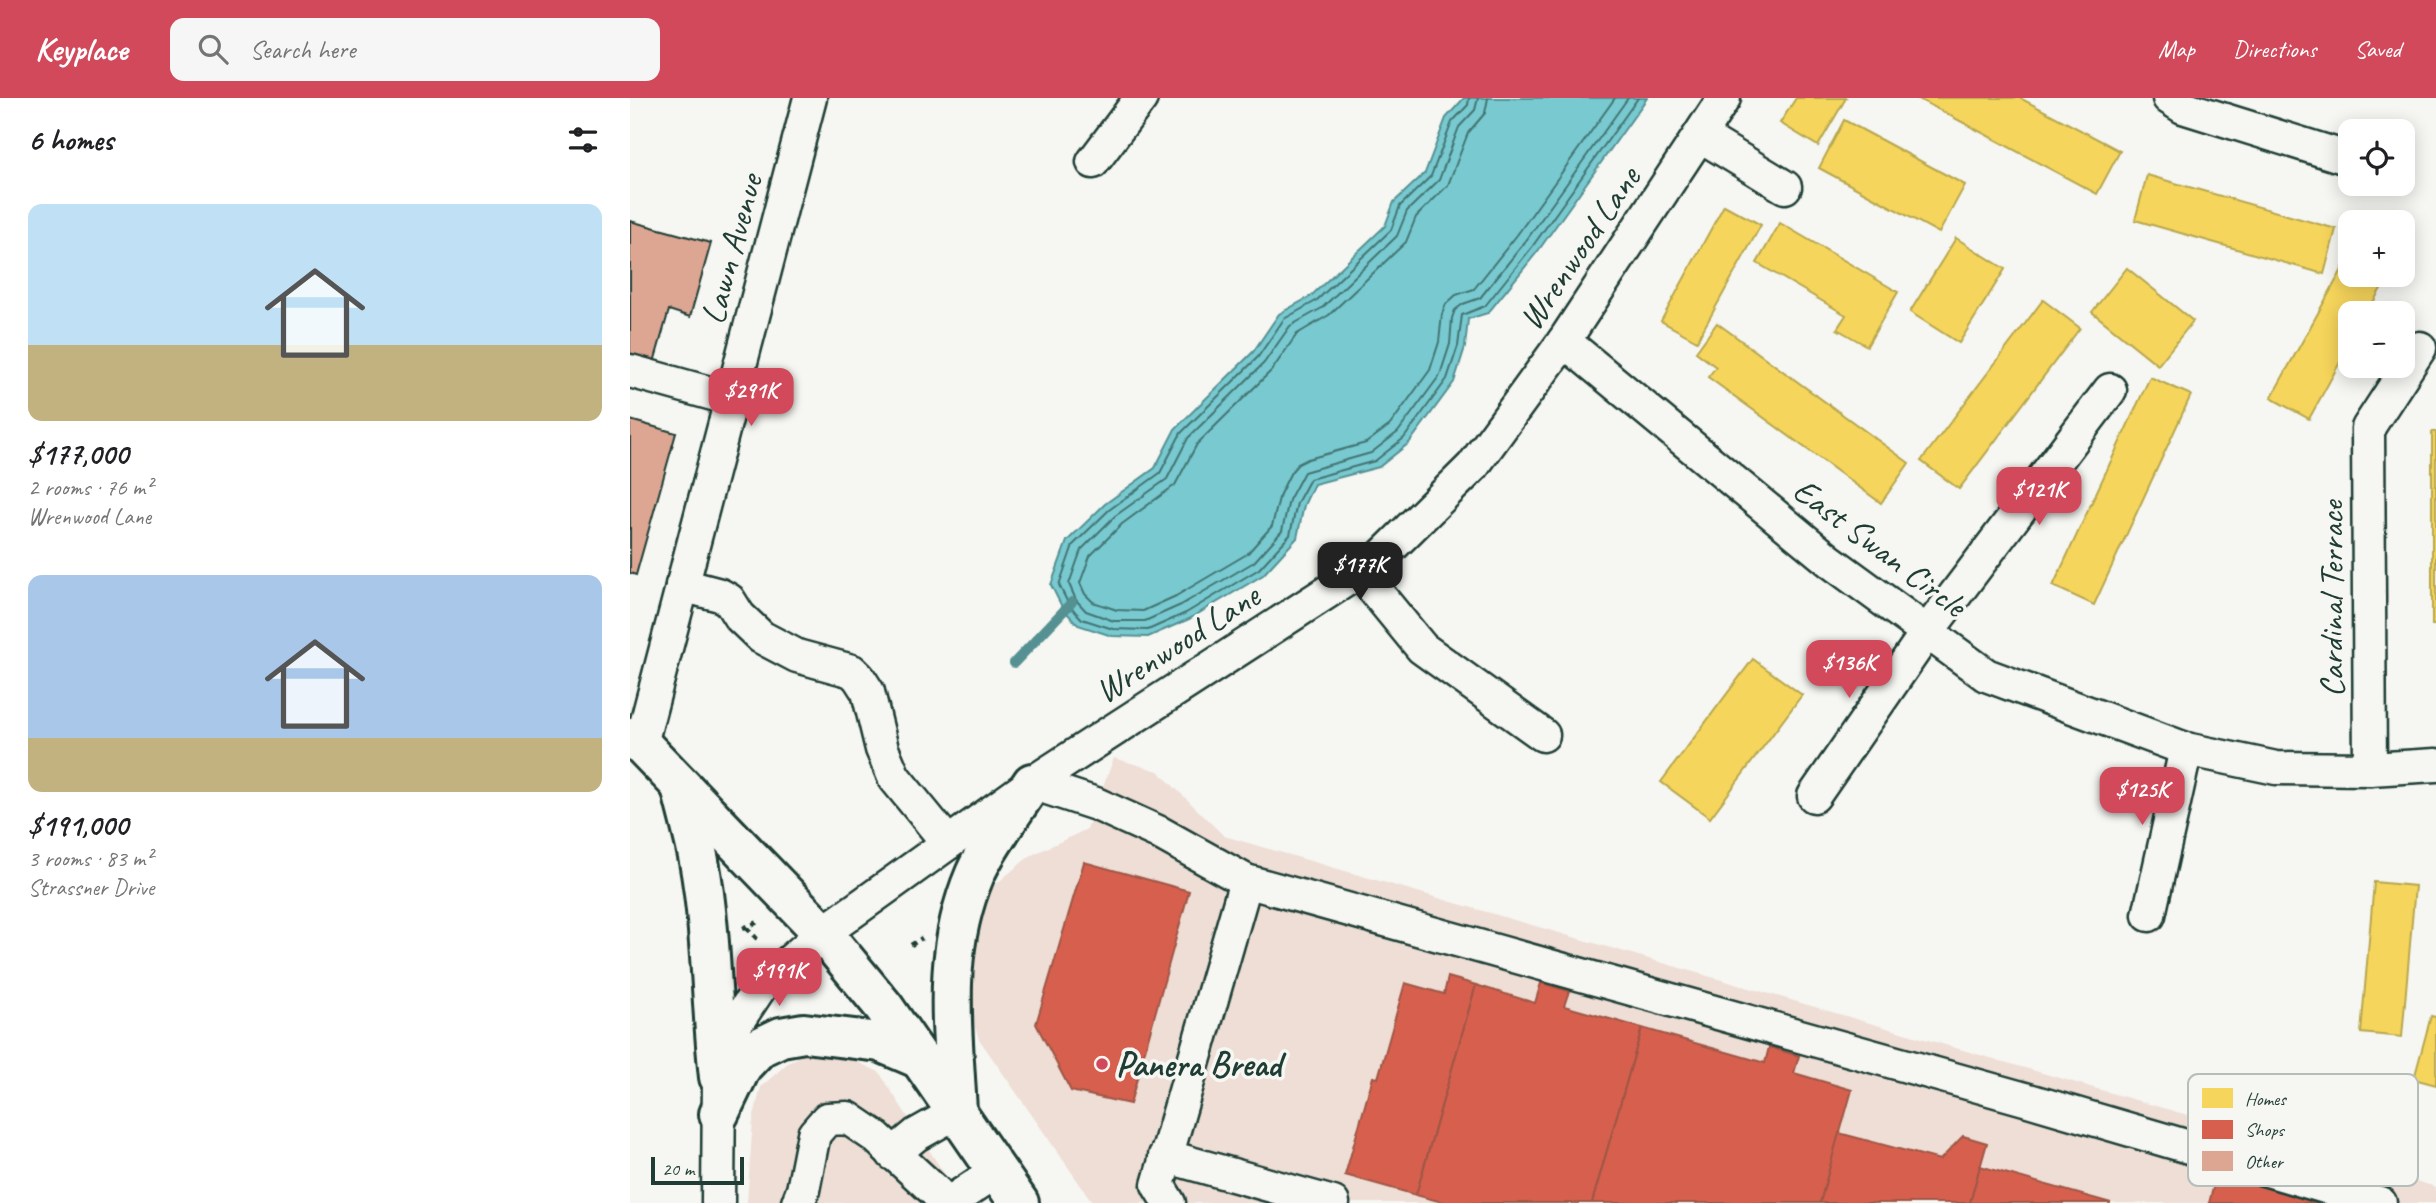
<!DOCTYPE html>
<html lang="en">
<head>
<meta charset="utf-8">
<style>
	body { margin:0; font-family:Caveat,sans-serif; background:#f6f6f6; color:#202124; height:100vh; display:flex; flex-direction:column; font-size:26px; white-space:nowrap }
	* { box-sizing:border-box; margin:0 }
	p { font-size:23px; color:#757577 }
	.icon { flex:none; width:38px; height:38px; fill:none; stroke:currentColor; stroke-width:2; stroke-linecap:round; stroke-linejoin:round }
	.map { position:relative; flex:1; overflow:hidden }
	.panel { display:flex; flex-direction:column; background:#fff; width:630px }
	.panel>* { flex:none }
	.controls { position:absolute; left:1708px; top:21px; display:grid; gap:14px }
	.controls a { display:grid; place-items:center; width:77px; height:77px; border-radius:14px; background:#fff; box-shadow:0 4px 18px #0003; font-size:35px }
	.scale { position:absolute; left:21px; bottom:18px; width:93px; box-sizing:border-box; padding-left:7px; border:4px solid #1f3d34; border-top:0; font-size:19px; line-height:24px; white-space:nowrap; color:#1f3d34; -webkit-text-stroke:5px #f6f6f2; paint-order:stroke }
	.price { position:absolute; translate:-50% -60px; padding:0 16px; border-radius:14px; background:#d1495b; color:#fff; font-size:23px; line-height:46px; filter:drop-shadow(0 2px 4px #0008) }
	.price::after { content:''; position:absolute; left:50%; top:42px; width:21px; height:16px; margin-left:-10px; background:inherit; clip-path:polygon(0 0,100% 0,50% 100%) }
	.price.on { background:#222; color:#fff }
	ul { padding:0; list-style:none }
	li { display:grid; align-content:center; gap:14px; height:371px; padding:0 28px }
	li span { display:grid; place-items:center; height:217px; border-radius:14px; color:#555 }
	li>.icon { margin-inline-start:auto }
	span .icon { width:126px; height:126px; fill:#fffc; stroke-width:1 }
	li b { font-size:30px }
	h2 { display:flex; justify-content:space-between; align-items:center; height:84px; padding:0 28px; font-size:30px }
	header { display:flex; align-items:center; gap:42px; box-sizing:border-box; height:98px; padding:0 35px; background:#d1495b; color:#fff }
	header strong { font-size:33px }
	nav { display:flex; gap:38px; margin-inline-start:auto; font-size:24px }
	.search { width:490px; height:63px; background:#f6f6f6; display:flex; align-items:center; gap:18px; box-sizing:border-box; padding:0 24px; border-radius:14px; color:#757577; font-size:26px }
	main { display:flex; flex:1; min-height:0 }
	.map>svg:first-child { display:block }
</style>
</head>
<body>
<header>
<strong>Keyplace</strong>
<div class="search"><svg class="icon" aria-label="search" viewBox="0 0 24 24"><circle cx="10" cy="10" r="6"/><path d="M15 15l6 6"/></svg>Search here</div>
<nav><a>Map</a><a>Directions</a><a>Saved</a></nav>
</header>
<main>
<section class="panel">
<h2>6 homes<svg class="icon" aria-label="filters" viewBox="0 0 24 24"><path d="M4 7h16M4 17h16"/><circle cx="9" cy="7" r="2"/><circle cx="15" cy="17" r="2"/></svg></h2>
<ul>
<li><span style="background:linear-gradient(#bfe0f5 65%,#c2b280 0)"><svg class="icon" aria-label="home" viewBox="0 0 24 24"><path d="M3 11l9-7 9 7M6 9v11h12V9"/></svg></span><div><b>$177,000</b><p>2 rooms · 76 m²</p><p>Wrenwood Lane</p></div></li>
<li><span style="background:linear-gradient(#a9c7e8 75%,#c2b280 0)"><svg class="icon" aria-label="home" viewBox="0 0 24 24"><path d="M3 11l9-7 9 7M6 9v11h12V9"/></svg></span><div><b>$191,000</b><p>3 rooms · 83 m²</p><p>Strassner Drive</p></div></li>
</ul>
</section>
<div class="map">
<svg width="1806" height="1105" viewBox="0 0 1806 1105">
	<rect width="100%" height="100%" fill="#f6f6f2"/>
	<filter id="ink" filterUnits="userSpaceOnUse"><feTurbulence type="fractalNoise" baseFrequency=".0143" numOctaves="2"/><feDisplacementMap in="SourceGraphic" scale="14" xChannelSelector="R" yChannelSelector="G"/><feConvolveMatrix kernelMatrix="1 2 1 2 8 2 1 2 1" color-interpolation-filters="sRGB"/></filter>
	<g filter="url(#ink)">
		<g fill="#eeded5">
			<path d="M484,660L528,673L594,738L1806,1089V1105H463L349,941L337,904L346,815L366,786L400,758L457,731Z"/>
			<path d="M185,951L216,959L249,974L333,1105H117L123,1022L131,989L159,964Z"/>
		</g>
		<path fill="#78c9d0" stroke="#549192" stroke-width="2" d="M834,0H1017L908,153L858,215L838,221L835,249L824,284L779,345L749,369L684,386L674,407L667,440L633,477L559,521L518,539L482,538L448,527L433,511L421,487L437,443L475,406L525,370L545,331L623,254L649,216L681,198L755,128L764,104L795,75L816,20Z"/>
		<g fill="#f6d55c" stroke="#b6a750" stroke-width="2">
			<path d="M1166,0H1216L1188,48L1150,25Z"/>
			<path d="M1287,0H1390L1490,53L1467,96Z"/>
			<path d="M1214,22L1335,87L1309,135L1189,70Z"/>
			<path d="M1517,77L1706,131L1694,176L1505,122Z"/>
			<path d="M1094,107L1131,127L1067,243L1031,223Z"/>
			<path d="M1150,125L1268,194L1237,248L1207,231L1216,217L1127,165Z"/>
			<path d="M1326,140L1375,171L1329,245L1280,214Z"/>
			<path d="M1719,159L1720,177H1750L1757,180L1737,215H1720V246L1679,321L1641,300Z"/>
			<path d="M1497,170L1563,223L1528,267L1462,214Z"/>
			<path d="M1413,202L1450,230L1329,391L1291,363Z"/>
			<path d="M1087,225L1279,365L1251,405L1078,279L1086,269L1066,254Z"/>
			<path d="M1520,279L1561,297L1464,507L1423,488Z"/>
			<rect x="1802" y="334" width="4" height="193"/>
			<path d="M1123,561L1172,597L1080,720L1031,684Z"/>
			<path d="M1744,784L1785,788L1772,939L1731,935Z"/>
			<path d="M1801,918L1806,919V987L1784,981Z"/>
		</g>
		<g fill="#d6604d" stroke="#9f5646" stroke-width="2">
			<path d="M454,764L559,793L500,1006L441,993L406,926Z"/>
			<path d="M818,879L846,887L786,1097L715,1077L743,979L748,980L775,885L814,896Z"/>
			<path d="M911,885L939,893L934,908L1012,930L962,1105H816L786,1097L846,887L905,905Z"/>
			<path d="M1012,930L1135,965L1139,949L1169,958L1164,975L1222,992L1190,1105H962Z"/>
			<path d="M1209,1035L1310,1062L1333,1038L1357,1045L1340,1105H1190Z"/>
			<path d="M1350,1068L1481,1105H1340Z"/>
			<path d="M1589,1068L1719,1105H1579Z"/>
		</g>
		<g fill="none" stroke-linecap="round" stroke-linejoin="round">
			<g stroke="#437572" stroke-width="2">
				<path d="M839,0L838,7L822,24L801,78L770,108L761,132L686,203L654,221L628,259L551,335L530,375L479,412L443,447L429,487L439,507L452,521L483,531L518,532L556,515L629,471L660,437L667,405L680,381L745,363L774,340L817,281L828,248L832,217L855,208L902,149L1008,0"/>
				<path d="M848,0L845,12L829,29L809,82L777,113L767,138L692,210L660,228L634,265L558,340L537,381L485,418L451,452L439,486L446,502L456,513L484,523H515L551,507L624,464L652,433L659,402L674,374L741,355L768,334L810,277L820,246L822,220L825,212L833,206L850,200L895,144L998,0"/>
				<path d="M858,0L855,15L838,35L818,87L786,119L776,144L699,217L667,236L642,272L567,346L545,387L492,426L460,458L450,485L455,496L463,504L487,512L513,513L546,498L617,456L642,428L650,396L661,374L668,366L678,361L736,345L760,327L800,272L809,244L812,216L816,206L826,197L844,191L887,137L985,0"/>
			</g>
			<path stroke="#549192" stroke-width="10" d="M384,565L442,504"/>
		</g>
		<g fill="#dca692" stroke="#1f3d34" stroke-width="2">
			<path d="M0,123L81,145L60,219L39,212L23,268L0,262Z"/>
			<path d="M0,322L46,335L6,477L0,475Z"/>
		</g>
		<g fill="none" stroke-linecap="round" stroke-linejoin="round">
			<defs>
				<g id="minor">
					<path d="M1539,0L1553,9L1720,61"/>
					<path d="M1071,38L1155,89"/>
					<path d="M463,64L511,0"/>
					<path d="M934,243L1200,463L1356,577L1556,651L1646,670L1740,671L1806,667"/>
					<path d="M0,273L101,301"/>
					<path d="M729,473L792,550L913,637"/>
					<path d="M52,487L90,497L99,502L109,518L131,539L167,558L222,573L229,580L238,594L252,651L264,679L318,745"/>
					<path d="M11,646L180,0"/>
					<path d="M1740,671L1738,330L1790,250"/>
					<path d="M402,685L466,706L528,734L616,783L1395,1001L1750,1105"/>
					<path d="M1184,698L1297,534L1480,292"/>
					<path d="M1519,817L1556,651"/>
					<path d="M263,1056L286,1037L327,1014"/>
					<path d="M535,1058L703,1105"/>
					<path d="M88,1105L89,979L95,954L107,924L131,888L193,835L402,685L750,460L843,368L934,243L1094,0"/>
					<path d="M168,1105L173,1092L184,1036L197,1021L218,1020L246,1039L307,1095L313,1105"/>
					<path d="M319,1105L367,1073"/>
					<path d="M539,1105L528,1087L616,783"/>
				</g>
				<g id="major">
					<path d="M0,639L11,646L193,835L254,909L389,1105"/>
					<path d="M51,689C57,713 64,738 69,763C82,834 81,908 89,979"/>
					<path d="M327,1014C323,930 311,856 345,776C357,748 385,712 402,685"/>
					<path d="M89,1016L112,968L130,949L151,939L174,935L250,944L290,961"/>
				</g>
			</defs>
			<use href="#minor" stroke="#1f3d34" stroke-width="37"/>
			<use href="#major" stroke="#1f3d34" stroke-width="44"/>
			<g stroke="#1f3d34" stroke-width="4.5" stroke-dasharray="5 5" stroke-linecap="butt">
				<path d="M113,830L131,823"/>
				<path d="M117,830L128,842"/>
				<path d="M281,847L292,840"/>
			</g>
			<use href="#minor" stroke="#f6f6f2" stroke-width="32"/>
			<use href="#major" stroke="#f6f6f2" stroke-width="38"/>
		</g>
	</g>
	<circle fill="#d1495b" stroke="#f6f6f2" stroke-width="2.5" cx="472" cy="966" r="7"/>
	<g text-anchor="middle" stroke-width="7" stroke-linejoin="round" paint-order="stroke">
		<g font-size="35" fill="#1f3d34" stroke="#f6f6f2">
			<text transform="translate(949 150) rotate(-56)" y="12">Wrenwood Lane</text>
			<text transform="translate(101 151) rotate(-75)" y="12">Lawn Avenue</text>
			<text transform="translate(1250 449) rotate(37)" y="12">East Swan Circle</text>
			<text transform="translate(1701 501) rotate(-90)" y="12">Cardinal Terrace</text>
			<text transform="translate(547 545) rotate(-33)" y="12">Wrenwood Lane</text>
		</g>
		<g font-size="35" font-weight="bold" fill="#1f3d34" stroke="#f6f6f2" text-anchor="start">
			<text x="486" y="978">Panera Bread</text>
		</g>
	</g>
	<rect x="1558" y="976" width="230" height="112" rx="10" fill="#f6f6f2" stroke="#b6beb9" stroke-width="2"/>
	<rect x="1572" y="990" width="31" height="20" fill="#f6d55c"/>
	<rect x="1572" y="1022" width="31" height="19" fill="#d6604d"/>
	<rect x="1572" y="1053" width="31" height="20" fill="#dca692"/>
	<g font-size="19" fill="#1f3d34">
		<text x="1615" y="1007">Homes</text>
		<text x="1615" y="1038">Shops</text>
		<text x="1615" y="1070">Other</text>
	</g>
</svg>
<div class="controls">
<a><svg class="icon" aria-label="locate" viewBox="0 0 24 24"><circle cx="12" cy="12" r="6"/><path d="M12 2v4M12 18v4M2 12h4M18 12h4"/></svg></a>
<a>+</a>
<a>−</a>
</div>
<div class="scale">20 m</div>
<b class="price" style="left:121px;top:330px">$291K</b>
<b class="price" style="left:1409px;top:429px">$121K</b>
<b class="price on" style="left:730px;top:504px">$177K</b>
<b class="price" style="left:1219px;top:602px">$136K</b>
<b class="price" style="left:1512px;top:729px">$125K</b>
<b class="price" style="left:149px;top:910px">$191K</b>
</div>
</main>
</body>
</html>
